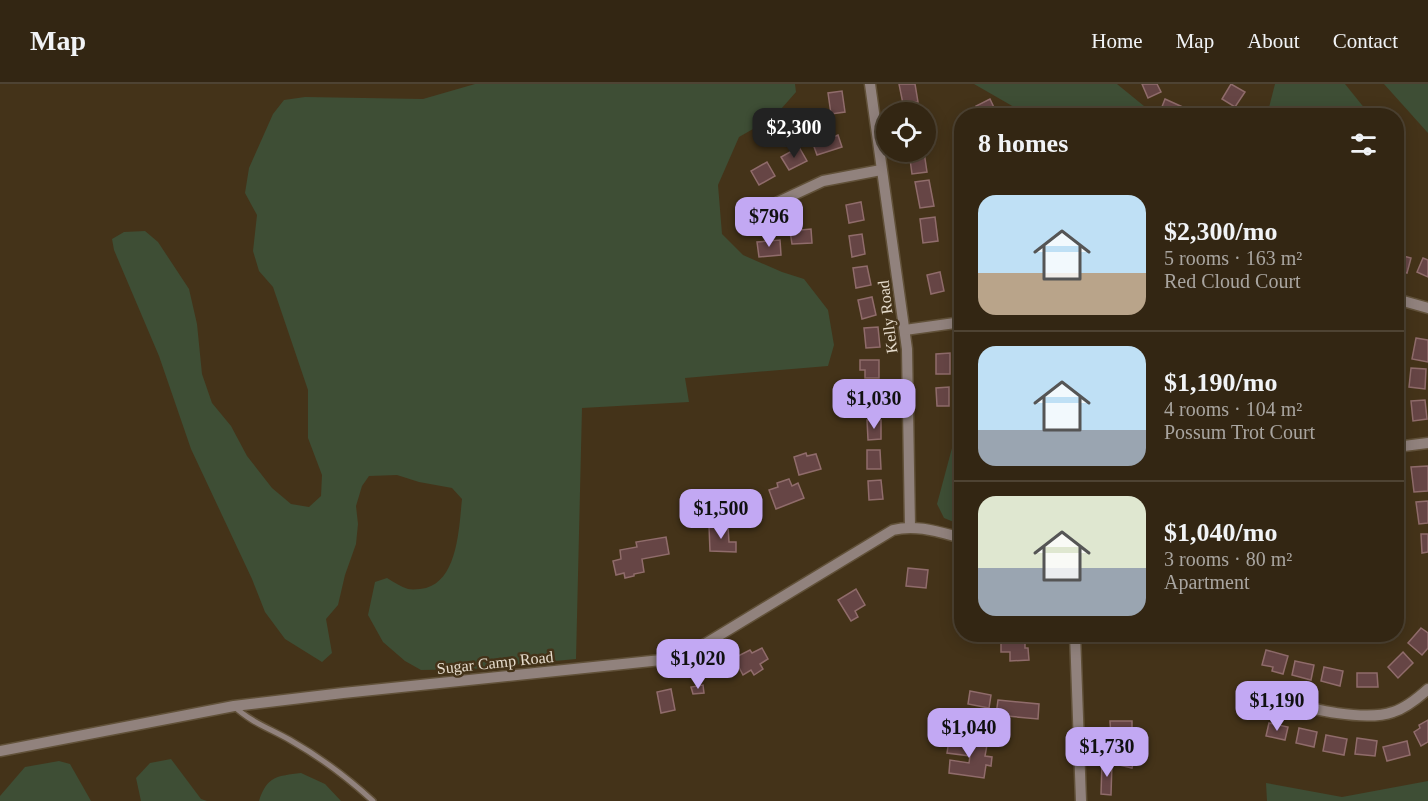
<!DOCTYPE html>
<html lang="en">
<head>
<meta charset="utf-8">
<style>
	body { margin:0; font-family:Georgia,serif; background:#3b2e1c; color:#f1f3f6; height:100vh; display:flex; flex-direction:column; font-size:22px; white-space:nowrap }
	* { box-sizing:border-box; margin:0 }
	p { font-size:20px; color:#a9a5a0 }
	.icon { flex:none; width:33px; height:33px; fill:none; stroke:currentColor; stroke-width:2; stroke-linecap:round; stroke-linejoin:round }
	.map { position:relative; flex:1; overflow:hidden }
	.side { position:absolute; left:954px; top:24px; width:450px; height:534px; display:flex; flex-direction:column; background:#332613; border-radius:24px; box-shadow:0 3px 15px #0003,0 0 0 2px #4e4333 }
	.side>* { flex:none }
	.controls { position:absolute; left:876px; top:18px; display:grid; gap:12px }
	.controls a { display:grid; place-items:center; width:60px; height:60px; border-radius:50%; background:#332613; box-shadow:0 3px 15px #0003,0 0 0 2px #4e4333; font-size:30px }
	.price { position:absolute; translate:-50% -51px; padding:0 14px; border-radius:12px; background:#c2a8f3; color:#111; font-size:20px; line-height:39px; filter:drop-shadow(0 2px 3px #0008) }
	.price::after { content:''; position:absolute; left:50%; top:36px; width:18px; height:14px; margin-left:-9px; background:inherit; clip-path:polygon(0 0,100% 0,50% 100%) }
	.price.current { background:#222; color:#fff }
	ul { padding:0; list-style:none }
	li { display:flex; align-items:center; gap:18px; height:150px; padding:0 24px }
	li+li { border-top:2px solid #4e4333 }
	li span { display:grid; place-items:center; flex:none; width:168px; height:120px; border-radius:18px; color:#555 }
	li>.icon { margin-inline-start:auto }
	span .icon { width:72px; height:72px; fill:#fffc; stroke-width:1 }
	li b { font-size:26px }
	h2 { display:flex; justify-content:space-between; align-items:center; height:72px; padding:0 24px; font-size:26px }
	header { display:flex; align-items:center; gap:36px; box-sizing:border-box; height:84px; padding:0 30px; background:#332613; border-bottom:2px solid #4e4333 }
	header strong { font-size:28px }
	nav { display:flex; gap:33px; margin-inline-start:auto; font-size:21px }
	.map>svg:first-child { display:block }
</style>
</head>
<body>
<header>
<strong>Map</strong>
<nav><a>Home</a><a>Map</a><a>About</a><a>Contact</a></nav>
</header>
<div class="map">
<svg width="1428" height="717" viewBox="0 0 1428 717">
	<rect width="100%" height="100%" fill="#443319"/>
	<g fill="#3e4e35">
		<path d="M475,0H795L796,8L774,33L739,53L718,101L722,150L743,171L782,188L804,195L828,226L834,261L828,282L685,294L689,318L582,324L576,575L473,585L421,586L405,577L383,558L368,531L375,498L387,494C394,498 401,503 408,505C413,506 421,505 426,504C458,495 459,443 462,415L452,404L419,398L397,391L369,392L362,402L356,422L358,440L356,460L345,491L338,521L326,535L332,569L322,578L285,555L265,528L252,495L191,365L159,272L114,166L112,155L124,148L145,147L158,158L189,205L197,240L202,290L212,319L231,342L247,372L272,404L291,420L309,423L321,412L322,391L308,354V306L273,203L259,187L253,167L257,131L245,109L249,84L273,30L284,16L305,13L423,15Z"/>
		<path d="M974,0H1117L1155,31H1018L1014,23Z"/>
		<path d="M1275,0H1345L1370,31H1267Z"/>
		<path d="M1384,0H1428V49Z"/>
		<path d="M961,342V441L944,434L937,420L952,364Z"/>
		<path d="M171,675L201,715L207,717H141L136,694L150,679Z"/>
		<path d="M59,677L70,680L91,717H0V712L25,683Z"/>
		<path d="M301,689L325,700L341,717H259C267,692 277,692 301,689Z"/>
		<path d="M1428,697V717H1267L1266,699L1342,713Z"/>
	</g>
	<g fill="#664545" stroke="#906c6b" stroke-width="1.5">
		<path d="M899,0H915L918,18L903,20Z"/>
		<path d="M1142,0H1157L1161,8L1148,14Z"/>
		<path d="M1231,0L1245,8L1235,23L1222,15Z"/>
		<path d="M842,7L845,28L831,30L828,9Z"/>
		<path d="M990,15L998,32H981L976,22Z"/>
		<path d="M1165,15L1187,25L1185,30L1188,32H1168L1160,28Z"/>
		<path d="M1211,26V28L1219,26L1220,32H1195V29Z"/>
		<path d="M830,51L831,54L838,51L842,63L817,71L813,60L824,56V54Z"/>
		<path d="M799,63L807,77L789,86L781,73Z"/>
		<path d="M909,68H924L927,88L912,90Z"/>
		<path d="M767,78L775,92L759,101L751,87Z"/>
		<path d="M929,96L934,122L920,124L915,98Z"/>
		<path d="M861,118L864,136L849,139L846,121Z"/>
		<path d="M935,133L938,157L923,159L920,135Z"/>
		<path d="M811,145L812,159L792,160L790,147Z"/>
		<path d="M862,150L865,170L852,173L849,152Z"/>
		<path d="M780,156L781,171L759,173L757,158Z"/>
		<path d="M1396,170L1411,174L1407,189L1396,186Z"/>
		<path d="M1423,174L1428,176V193L1417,188Z"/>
		<path d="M867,182L871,201L856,204L853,184Z"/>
		<path d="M940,188L944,207L931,210L927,191Z"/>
		<path d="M872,213L876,231L862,235L858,216Z"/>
		<path d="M878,243L880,263L866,264L864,244Z"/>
		<path d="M1416,254L1428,256V278L1412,275Z"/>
		<path d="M950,269V290H936V270Z"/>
		<path d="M860,276H879V294H865V286H860Z"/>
		<path d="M1411,284L1426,285L1425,305L1409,303Z"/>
		<path d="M949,303V322H937L936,304Z"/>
		<path d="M867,306H880V325H866Z"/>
		<path d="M1425,316L1427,335L1413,337L1411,317Z"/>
		<path d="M867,336H881V355L868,356Z"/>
		<path d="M867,366H880L881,385H867Z"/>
		<path d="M806,369L807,372L816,370L821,385L799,391L794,373Z"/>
		<path d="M1428,382V407L1414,408L1411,383Z"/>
		<path d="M789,395L792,402L798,399L804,414L776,425L769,406L778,403L777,399Z"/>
		<path d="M881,396L883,415L869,416L868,397Z"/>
		<path d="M1428,417V439L1419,440L1416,418Z"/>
		<path d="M709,442H728L729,458H736V468L710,467Z"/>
		<path d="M1421,450H1428V468L1422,469Z"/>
		<path d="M666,453L669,470L642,475L644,488L634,490V492L625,494L624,489L616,491L613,477L621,475L620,466L637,463L636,458Z"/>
		<path d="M908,484L928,486L926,504L906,502Z"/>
		<path d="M856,505L865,521L855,527L858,533L851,537L838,516Z"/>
		<path d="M1421,544L1428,549V564L1422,571L1408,559Z"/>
		<path d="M1001,558H1025V564H1028L1029,576L1010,577V568H1001Z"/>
		<path d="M762,564L768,575L760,580L763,585L754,591L751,586L743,591L734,574L750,566L752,569Z"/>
		<path d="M1266,566L1288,572L1283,590L1272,587L1273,583L1262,581Z"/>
		<path d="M1403,568L1413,579L1398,594L1388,583Z"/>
		<path d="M1295,577L1314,581L1311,596L1292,591Z"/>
		<path d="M1324,583L1343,587L1340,602L1321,597Z"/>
		<path d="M1357,589H1377L1378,603H1357Z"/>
		<path d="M703,601L704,609L693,610L691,603Z"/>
		<path d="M671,605L675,626L661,629L657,608Z"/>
		<path d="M970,607L991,611L989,624L968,620Z"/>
		<path d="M998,616L1039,620L1038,635L996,631Z"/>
		<path d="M1428,636V658L1421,662L1414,648L1420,644L1419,641Z"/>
		<path d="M1110,637H1132V652L1111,653Z"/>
		<path d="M1269,639L1288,643L1285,656L1266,652Z"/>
		<path d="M1299,644L1317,648L1314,663L1296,659Z"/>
		<path d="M1326,651L1347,655L1344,671L1323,667Z"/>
		<path d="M1357,654L1377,657L1375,672L1355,670Z"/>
		<path d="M949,656L987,661L985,672L992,673L991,682L986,681L984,694L949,689L950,676L969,679L970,672L947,669Z"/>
		<path d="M1407,657L1410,671L1387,677L1383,663Z"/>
		<path d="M1121,672L1134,675L1132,684L1119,681Z"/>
		<path d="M1102,678H1112L1111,711L1101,710Z"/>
	</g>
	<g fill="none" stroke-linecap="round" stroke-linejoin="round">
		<defs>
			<path id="service" d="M234,622C250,638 271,645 290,656C320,673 348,694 373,717"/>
			<g id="minor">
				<path d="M870,0L907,265L910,443"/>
				<path d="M744,134L823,97L881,86"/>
				<path d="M1396,215L1428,224"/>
				<path d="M905,246L962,238"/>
				<path d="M1396,363L1428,359"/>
				<path d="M1075,550L1081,717"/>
				<path d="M1254,611C1290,619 1359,640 1393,628C1406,624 1418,614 1428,605"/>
				<path d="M0,667L234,622L343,609L671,575L700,563L893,446C916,440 939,448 962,454"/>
			</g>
		</defs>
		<use href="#service" stroke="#615139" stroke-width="8"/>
		<use href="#minor" stroke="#615139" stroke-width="13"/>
		<use href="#service" stroke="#91827d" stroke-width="5"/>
		<use href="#minor" stroke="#91827d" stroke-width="10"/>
	</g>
	<g text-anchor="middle" stroke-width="5" stroke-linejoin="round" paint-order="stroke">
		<g font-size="16" fill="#e6dccd" stroke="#443319">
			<text transform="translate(887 233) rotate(-97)" y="6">Kelly Road</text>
			<text transform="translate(495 578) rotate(-6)" y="6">Sugar Camp Road</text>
		</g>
	</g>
</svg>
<div class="controls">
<a><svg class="icon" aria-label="locate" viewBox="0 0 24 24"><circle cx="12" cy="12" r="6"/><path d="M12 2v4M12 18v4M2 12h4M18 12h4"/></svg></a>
</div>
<b class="price current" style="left:794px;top:75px">$2,300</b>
<b class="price" style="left:769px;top:164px">$796</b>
<b class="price" style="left:874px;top:346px">$1,030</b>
<b class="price" style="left:721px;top:456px">$1,500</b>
<b class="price" style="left:698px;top:606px">$1,020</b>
<b class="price" style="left:1277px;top:648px">$1,190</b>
<b class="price" style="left:969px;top:675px">$1,040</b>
<b class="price" style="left:1107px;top:694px">$1,730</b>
<section class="side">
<h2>8 homes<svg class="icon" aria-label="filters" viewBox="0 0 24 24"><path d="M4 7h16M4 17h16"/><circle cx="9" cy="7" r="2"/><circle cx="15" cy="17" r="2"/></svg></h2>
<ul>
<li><span style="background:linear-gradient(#bfe0f5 65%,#b9a48a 0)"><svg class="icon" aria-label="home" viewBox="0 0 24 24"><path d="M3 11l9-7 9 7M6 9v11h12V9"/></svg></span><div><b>$2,300/mo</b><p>5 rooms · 163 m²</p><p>Red Cloud Court</p></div></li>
<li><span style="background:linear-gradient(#bfe0f5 70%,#9aa5b1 0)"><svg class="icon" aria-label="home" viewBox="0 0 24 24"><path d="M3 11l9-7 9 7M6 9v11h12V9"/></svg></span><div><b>$1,190/mo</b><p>4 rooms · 104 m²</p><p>Possum Trot Court</p></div></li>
<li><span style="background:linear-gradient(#dfe7d0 60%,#9aa5b1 0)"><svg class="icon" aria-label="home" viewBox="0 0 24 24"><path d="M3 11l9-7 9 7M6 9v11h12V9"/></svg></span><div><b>$1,040/mo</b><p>3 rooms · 80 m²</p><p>Apartment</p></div></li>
</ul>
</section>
</div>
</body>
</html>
